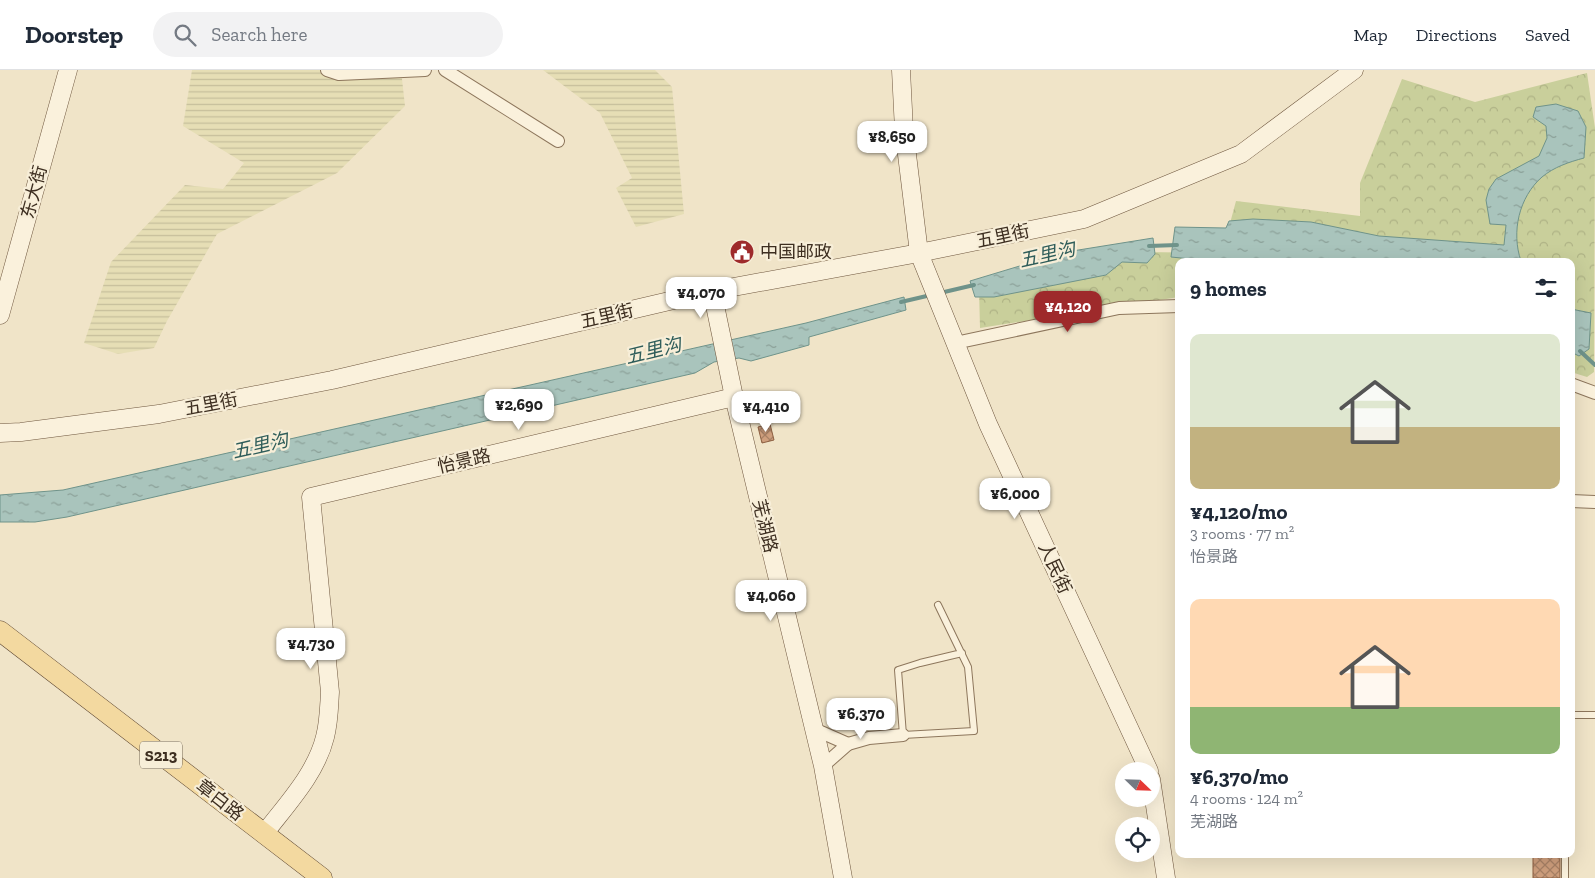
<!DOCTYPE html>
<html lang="en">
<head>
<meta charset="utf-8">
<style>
	body { margin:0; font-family:"Zilla Slab","Noto Sans SC",serif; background:#f2f2f3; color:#1f2937; height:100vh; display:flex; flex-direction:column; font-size:19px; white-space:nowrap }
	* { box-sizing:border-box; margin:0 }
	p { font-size:16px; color:#747a83 }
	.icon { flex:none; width:28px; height:28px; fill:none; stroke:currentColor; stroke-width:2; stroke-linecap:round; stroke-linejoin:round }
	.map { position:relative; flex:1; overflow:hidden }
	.sheet { position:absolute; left:1175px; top:188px; width:400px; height:600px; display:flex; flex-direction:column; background:#fff; border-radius:10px; box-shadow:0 5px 20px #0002 }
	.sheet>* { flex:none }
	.needle { width:32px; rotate:113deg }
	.tools { position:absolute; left:1115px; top:692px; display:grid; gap:10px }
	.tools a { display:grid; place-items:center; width:45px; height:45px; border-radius:50%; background:#fff; box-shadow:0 5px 20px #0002; font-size:25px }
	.price { position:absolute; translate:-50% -42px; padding:0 11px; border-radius:10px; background:#fff; color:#222; font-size:16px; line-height:32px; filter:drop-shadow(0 1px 2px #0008) }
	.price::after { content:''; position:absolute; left:50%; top:30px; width:15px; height:11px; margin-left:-8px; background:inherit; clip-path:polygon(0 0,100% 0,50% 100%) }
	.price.on { background:#9e2a2b; color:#fff }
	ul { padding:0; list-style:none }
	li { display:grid; align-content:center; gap:10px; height:265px; padding:0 15px }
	li span { display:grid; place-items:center; height:155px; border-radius:10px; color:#555 }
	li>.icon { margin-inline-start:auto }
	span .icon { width:90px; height:90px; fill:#fffc; stroke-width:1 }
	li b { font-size:21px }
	h2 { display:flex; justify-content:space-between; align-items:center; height:60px; padding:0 15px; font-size:21px }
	header { display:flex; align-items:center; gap:30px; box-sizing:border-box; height:70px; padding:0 25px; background:#fff; border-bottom:1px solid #e0e1e3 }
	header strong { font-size:24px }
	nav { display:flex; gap:28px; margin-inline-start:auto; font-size:18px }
	.search { width:350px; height:45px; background:#f2f2f3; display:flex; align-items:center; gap:12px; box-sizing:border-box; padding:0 18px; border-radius:28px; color:#747a83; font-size:19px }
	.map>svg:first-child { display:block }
</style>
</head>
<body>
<header>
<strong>Doorstep</strong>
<div class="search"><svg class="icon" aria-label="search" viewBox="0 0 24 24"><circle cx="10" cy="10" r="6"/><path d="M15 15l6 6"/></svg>Search here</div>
<nav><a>Map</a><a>Directions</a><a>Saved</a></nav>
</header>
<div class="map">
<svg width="1595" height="808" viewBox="0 0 1595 808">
	<defs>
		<pattern id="farmland-rules" width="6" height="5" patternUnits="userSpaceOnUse" patternTransform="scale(1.25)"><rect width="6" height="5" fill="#e6deb5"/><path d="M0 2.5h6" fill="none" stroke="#c6bf9b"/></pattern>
		<pattern id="park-crowns" width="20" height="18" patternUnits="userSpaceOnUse" patternTransform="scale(1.25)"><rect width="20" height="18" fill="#c9cf9b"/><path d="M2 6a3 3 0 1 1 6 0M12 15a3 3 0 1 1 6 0" fill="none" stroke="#aeb285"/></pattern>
		<pattern id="water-ripples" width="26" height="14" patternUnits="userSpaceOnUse" patternTransform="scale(1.25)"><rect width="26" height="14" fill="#a9c4bc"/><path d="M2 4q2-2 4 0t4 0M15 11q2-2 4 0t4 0" fill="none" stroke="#8ba098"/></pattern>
		<pattern id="building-cross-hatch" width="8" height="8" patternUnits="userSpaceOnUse" patternTransform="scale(1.25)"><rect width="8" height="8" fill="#cf9f7d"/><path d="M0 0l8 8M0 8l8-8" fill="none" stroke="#a98266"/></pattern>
	</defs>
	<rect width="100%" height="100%" fill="#f0e4c8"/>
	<g fill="url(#farmland-rules)">
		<path d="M192,0H401L405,36L337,103L217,164L167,251L154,278L118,284L84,273L111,192L185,115L223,119L244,93L183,56Z"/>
		<path d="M543,0H655L672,17L684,144L636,157L616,118L632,108L600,43Z"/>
	</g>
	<path fill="url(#park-crowns)" d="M1587,3L1595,58L1594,302L1587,307L1571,302V191H1179V227L980,258L979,218L1143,182L1222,183L1236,131L1360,146V113L1402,9L1475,32Z"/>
	<g fill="url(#water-ripples)" stroke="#6f938a">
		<path d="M1556,34L1578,41L1586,57L1584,88C1569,92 1554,97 1542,107C1519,127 1511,162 1521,191H1259L1248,190L1243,191H1211L1171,187L1175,157L1226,158L1229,151L1253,149L1311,152L1379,166L1504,175L1506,155L1490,154L1486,130L1489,119L1496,109L1539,86L1547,68L1546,56L1533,47L1536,37Z"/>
		<path d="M1153,168L1155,184L1147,193L1122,192L1106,205L994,227H975L970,211L1066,182Z"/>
		<path d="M904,227L906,240L809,267V275L751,291L739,288L714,292L695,303L67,447L35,452H0V425L63,420L806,253Z"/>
		<path d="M1571,239L1591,243L1589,279L1579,286L1571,282Z"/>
	</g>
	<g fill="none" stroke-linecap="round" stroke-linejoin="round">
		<g stroke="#6f938a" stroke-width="4">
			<path d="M1149,176L1177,175"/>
			<path d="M940,223L974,215"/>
			<path d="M901,232L931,225"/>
			<path d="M1580,281L1595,295"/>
		</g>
	</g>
	<g fill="url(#building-cross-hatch)" stroke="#8d5f41">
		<path d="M770,354L774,370L762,373L758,357Z"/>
		<rect x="1533" y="784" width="27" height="24"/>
	</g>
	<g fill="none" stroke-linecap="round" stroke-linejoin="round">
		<defs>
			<g id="lane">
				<path d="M938,535L968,597L974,661L903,665L898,600L920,593L962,583"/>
				<path d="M1571,645H1595"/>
				<path d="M1565,808V784"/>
			</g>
			<g id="street">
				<path d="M327,0L339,4L425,0"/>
				<path d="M445,0L558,71"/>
				<path d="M955,273L1119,238L1179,236"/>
				<path d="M1571,314L1595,323"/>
				<path d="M1571,431L1595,432"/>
				<path d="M814,659L848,674L823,696"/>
				<path d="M848,674L869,668L903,665"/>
			</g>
			<g id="secondary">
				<path d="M901,0L904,60L919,183L988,354L1149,701"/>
				<path d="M712,221L734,327L823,696L843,808"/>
				<path d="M0,245L68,0"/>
				<path d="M0,363L21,362L159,344L332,310L712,221L919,183L1084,149L1241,84L1354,0"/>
				<path d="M1151,709L1166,808"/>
				<path d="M264,764C286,735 316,704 325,667C329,652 329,637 330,622L311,427L734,327"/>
			</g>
			<path id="primary" d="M0,561L322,808"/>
		</defs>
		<use href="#lane" stroke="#8d765c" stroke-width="8"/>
		<use href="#street" stroke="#8d765c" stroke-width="14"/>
		<use href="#secondary" stroke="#6f573f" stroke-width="19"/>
		<use href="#primary" stroke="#5b4430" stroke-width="21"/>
		<use href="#lane" stroke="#faf1dc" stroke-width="6"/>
		<use href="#street" stroke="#faf1dc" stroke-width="12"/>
		<use href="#secondary" stroke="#faf1dc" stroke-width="18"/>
		<use href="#primary" stroke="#f3d9a0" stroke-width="20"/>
	</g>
	<defs>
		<symbol id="civic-disc" viewBox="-11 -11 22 22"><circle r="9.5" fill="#9e2a2b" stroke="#f7eed8"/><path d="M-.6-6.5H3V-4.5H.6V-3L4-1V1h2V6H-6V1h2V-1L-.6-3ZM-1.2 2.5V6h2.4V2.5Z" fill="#fff"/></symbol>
	</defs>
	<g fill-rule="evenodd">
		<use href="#civic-disc" x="728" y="168" width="28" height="28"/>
	</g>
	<g text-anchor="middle" stroke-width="4.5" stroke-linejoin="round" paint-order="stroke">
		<rect fill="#f7eed8" stroke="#756857" stroke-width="1" x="140" y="671.5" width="42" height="27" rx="4"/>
		<g font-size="16" font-weight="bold" fill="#3d2e20">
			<text x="161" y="691">S213</text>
		</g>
		<g font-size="18" fill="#3d2e20" stroke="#f7eed8">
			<text transform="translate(34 122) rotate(-75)" y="6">东大街</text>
			<text transform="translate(1003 166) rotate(-12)" y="6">五里街</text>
			<text transform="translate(607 246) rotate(-13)" y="6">五里街</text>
			<text transform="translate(211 334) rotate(-11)" y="6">五里街</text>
			<text transform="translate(464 391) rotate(-13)" y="6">怡景路</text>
			<text transform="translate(765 456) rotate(76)" y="6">芜湖路</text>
			<text transform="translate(1055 498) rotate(65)" y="6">人民街</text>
			<text transform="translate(220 730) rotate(38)" y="6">章白路</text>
		</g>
		<g font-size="18" fill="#3d2e20" stroke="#f7eed8" text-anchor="start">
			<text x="760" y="188">中国邮政</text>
		</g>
		<g font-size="19" font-style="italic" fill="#2f5d5a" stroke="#f7eed8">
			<text transform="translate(1047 184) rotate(-13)" y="7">五里沟</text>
			<text transform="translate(653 280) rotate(-14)" y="7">五里沟</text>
			<text transform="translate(260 375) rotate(-13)" y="7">五里沟</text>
		</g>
	</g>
</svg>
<div class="tools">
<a><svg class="needle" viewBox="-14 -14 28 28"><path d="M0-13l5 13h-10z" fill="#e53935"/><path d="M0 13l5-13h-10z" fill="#747a83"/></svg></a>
<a><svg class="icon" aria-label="locate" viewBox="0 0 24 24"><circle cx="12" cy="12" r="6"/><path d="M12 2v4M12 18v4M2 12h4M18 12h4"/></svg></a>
</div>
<b class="price" style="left:892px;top:93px">¥8,650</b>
<b class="price" style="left:701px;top:249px">¥4,070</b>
<b class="price on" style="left:1068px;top:263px">¥4,120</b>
<b class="price" style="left:519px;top:361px">¥2,690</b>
<b class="price" style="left:766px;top:363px">¥4,410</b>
<b class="price" style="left:1015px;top:450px">¥6,000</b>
<b class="price" style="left:771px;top:552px">¥4,060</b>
<b class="price" style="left:311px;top:600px">¥4,730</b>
<b class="price" style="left:861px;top:670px">¥6,370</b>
<section class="sheet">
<h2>9 homes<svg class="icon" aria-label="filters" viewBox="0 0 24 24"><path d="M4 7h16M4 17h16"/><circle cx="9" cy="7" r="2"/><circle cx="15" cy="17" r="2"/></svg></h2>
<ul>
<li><span style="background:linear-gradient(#dfe7d0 60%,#c2b280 0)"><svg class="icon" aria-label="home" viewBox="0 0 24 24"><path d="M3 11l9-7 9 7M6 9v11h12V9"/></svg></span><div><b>¥4,120/mo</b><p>3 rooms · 77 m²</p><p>怡景路</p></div></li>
<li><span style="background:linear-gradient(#ffd9b3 70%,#8fb573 0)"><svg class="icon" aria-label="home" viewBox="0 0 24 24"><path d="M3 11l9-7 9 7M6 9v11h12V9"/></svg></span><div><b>¥6,370/mo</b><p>4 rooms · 124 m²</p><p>芜湖路</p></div></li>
</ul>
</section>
</div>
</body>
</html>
